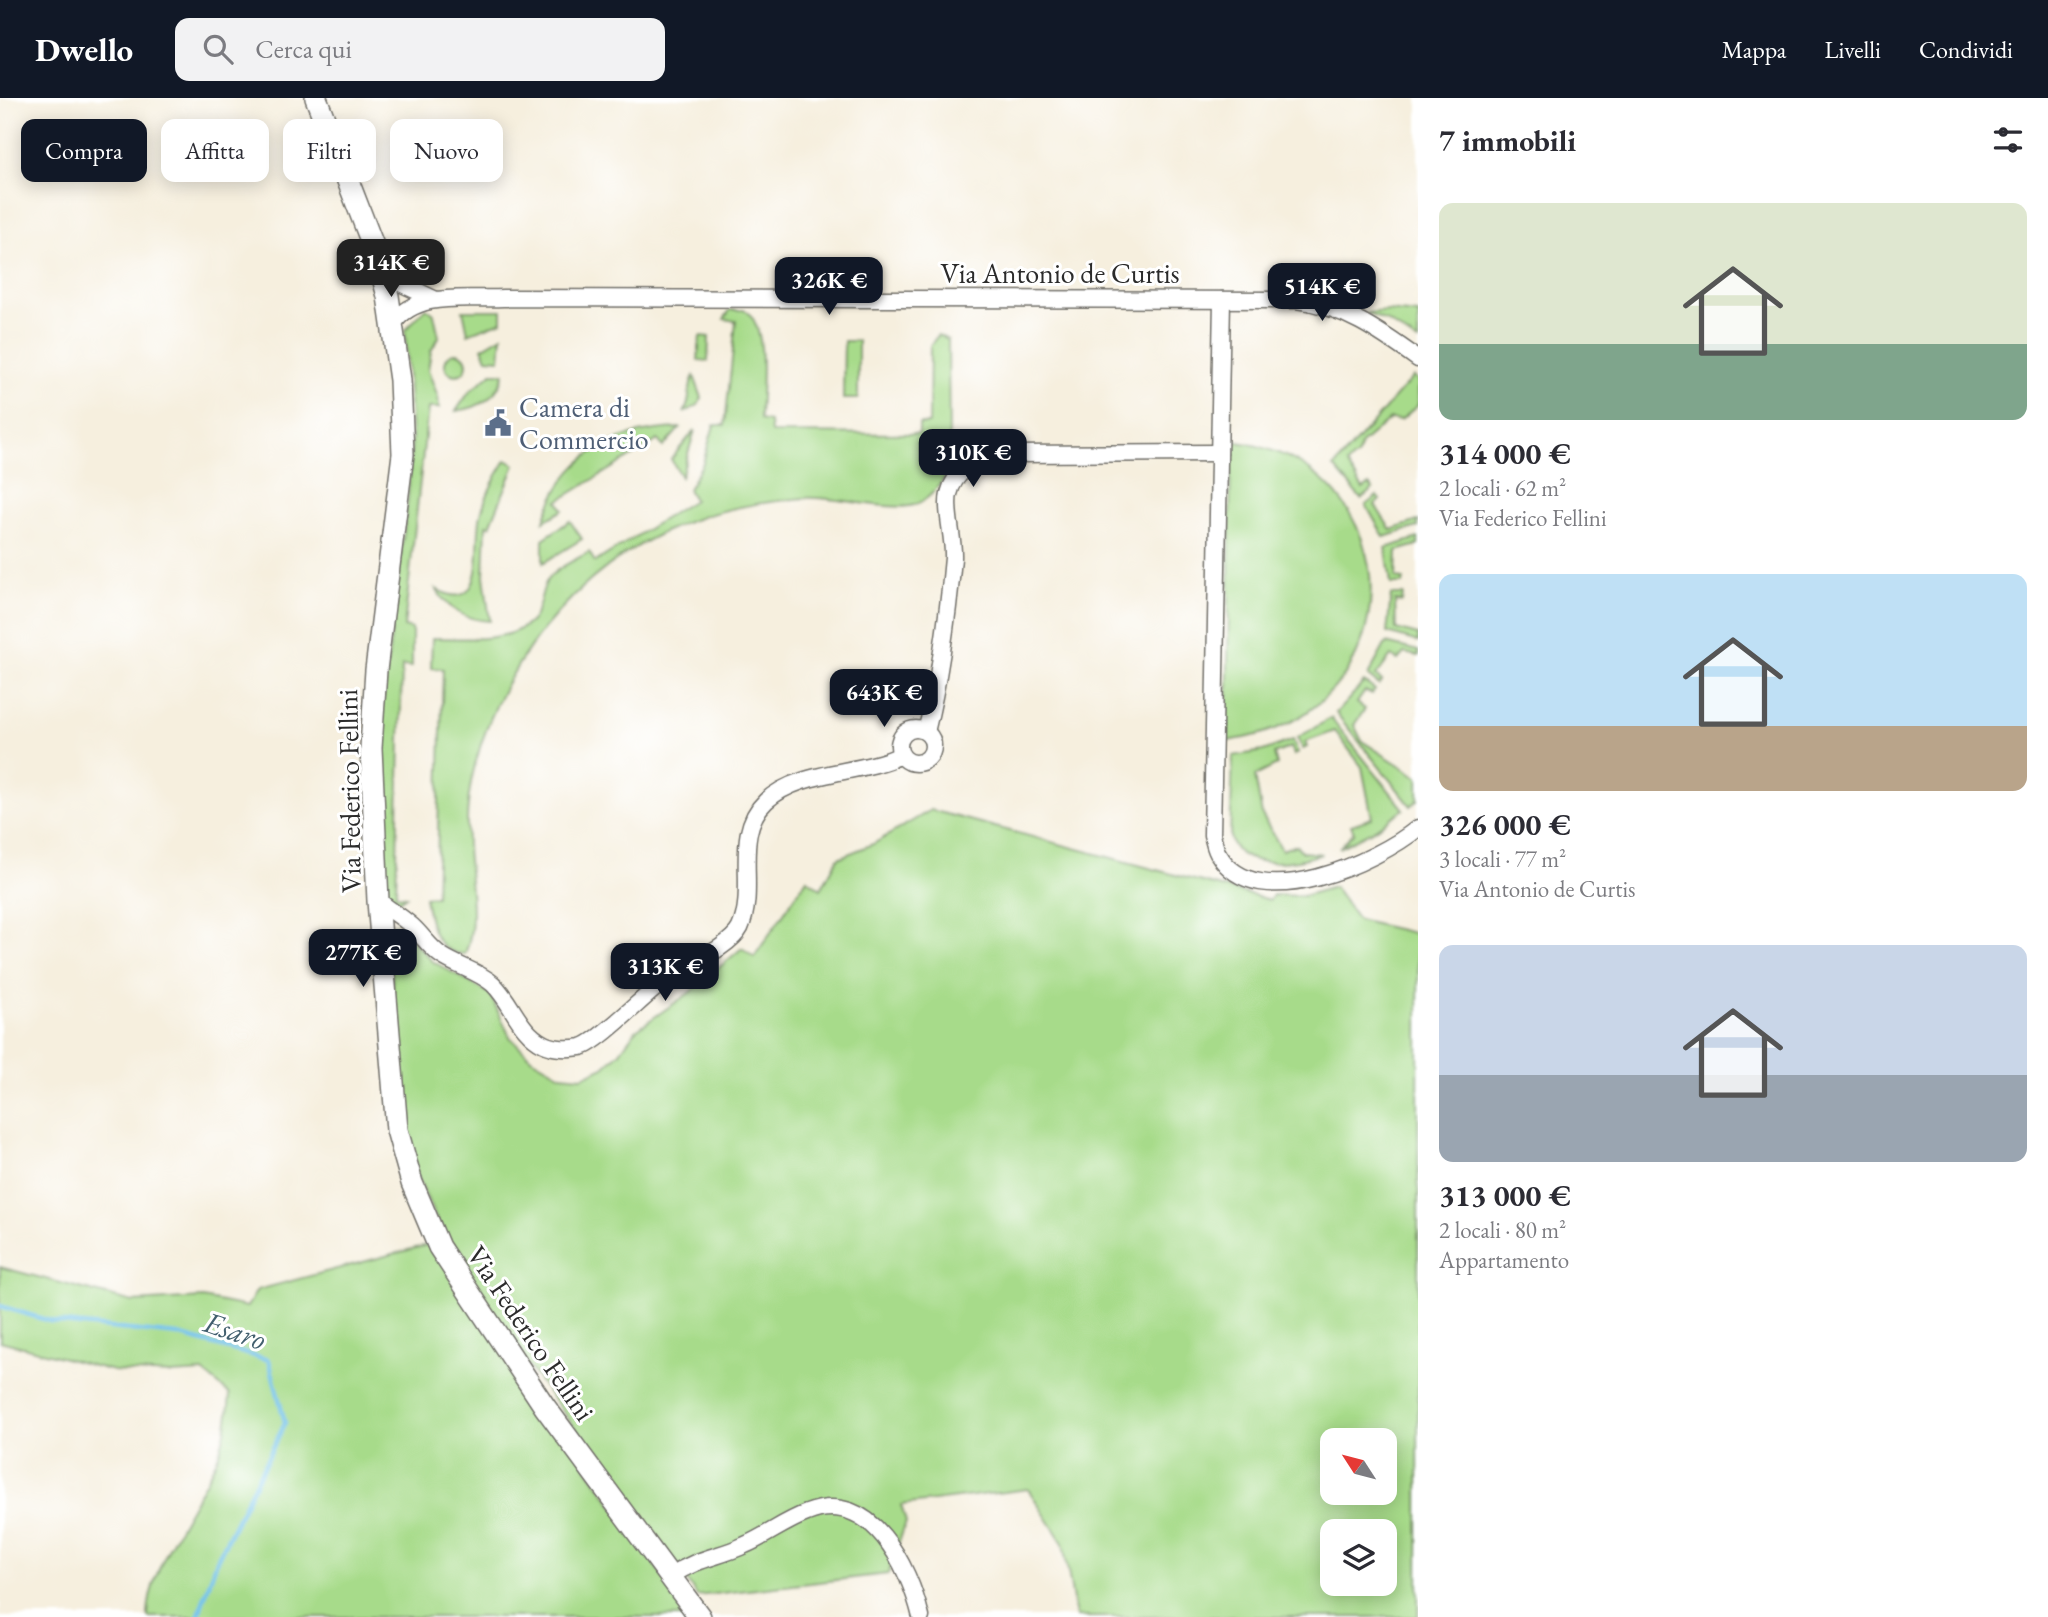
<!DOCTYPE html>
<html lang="it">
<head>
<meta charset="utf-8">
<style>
	body { margin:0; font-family:"EB Garamond",serif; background:#f2f2f3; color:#2b2b33; height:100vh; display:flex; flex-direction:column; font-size:26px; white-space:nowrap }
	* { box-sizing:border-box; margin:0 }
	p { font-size:23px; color:#7c7c81 }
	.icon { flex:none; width:38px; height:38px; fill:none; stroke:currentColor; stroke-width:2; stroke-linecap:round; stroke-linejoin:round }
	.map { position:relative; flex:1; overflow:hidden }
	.panel { display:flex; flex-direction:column; background:#fff; width:630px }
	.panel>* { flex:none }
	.hud { position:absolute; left:21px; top:21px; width:665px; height:63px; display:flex; gap:14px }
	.needle { width:46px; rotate:306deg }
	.fabs { position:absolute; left:1320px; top:1330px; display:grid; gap:14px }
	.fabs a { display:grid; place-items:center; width:77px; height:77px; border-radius:14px; background:#fff; box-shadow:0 4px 18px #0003; font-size:35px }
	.price { position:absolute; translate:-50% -60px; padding:0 16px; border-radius:14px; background:#111827; color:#fff; font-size:23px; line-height:46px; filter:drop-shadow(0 2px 4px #0008) }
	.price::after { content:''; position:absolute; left:50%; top:42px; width:21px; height:16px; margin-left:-10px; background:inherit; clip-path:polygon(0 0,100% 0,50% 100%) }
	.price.on { background:#222; color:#fff }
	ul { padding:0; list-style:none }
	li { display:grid; align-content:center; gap:14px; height:371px; padding:0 21px }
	li span { display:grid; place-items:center; height:217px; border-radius:14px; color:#555 }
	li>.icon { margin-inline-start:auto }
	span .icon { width:126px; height:126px; fill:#fffc; stroke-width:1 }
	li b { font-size:30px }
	h2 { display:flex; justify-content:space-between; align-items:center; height:84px; padding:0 21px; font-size:30px }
	.tag { padding:0 24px; border-radius:14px; background:#fff; box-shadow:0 4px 18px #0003; font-size:24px; line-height:63px }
	.tag.on { background:#111827; color:#fff }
	header { display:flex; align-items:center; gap:42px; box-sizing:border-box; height:98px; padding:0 35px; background:#111827; color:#fff }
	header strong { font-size:33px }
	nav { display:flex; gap:38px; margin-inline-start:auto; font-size:24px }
	.search { width:490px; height:63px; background:#f2f2f3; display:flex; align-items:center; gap:18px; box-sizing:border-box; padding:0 24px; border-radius:14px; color:#7c7c81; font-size:26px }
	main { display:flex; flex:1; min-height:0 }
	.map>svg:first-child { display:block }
</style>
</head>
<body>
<header>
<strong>Dwello</strong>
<div class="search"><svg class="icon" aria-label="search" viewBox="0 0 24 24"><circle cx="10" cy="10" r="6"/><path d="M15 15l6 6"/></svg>Cerca qui</div>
<nav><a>Mappa</a><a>Livelli</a><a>Condividi</a></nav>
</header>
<main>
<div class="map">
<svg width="1418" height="1519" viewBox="0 0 1418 1519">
	<rect width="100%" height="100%" fill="#fff"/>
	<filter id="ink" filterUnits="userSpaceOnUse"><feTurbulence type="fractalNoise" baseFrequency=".0143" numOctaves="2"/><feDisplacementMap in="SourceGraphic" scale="14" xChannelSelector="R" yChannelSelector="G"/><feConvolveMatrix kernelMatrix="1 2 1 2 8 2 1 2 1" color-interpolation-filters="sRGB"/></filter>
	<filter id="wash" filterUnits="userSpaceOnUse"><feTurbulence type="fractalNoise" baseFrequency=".00686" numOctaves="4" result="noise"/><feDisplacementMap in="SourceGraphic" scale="28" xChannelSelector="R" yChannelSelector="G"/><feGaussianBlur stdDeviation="1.57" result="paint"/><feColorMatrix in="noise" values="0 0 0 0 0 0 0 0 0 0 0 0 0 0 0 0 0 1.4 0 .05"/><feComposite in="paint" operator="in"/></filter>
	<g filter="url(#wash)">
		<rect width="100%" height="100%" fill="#f6efde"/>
		<g fill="#a7db8a" stroke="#69835a" stroke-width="2" fill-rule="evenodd">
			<path d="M426,210L434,216L439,239L431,253L428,272L438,299L439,310H428L404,529L412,531V569L402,568L396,797L406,798L396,805L391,802L385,786L381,619L408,400L412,340L405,232Z"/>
			<path d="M463,212H502V223L468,236Z"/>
			<path d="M730,212H745C770,229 760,294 760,322L770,324L771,335L919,336V326H929L930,248L938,237L948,242L949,343L1000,342C987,346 973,349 962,359C945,373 937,400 914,407C894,414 832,398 804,400C772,403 736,408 705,418C593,453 504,554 475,667C468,692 466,721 467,746C468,782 479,821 465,856C434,855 429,825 425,799L436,798L443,571L431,570L432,540C461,540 510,546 532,522C542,510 540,492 548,481C556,470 577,461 589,454L595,464L694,402L688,391L703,365L714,327H725L736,223L724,221Z"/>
			<path d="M1387,213L1418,216V244L1388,224L1366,215Z"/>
			<path d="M502,238L500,261L487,260L482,250Z"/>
			<path d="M700,238L709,239L708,263L698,262Z"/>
			<path d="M844,243H858V301H843Z"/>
			<circle cx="456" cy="266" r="11"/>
			<path d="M492,275H504C498,300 479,310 456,313L470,293Z"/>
			<path d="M694,278L702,300L698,307L684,315C692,302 687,290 694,278Z"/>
			<path d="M1413,279L1418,283V307L1401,322L1390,321L1361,346L1358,357L1347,366L1363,391L1369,387L1373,391L1361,401L1334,369Z"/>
			<path d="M680,330L663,349L658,342L558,403L563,412L544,423C565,357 614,332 680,330Z"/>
			<path d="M695,332L681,379L671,361Z"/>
			<path d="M1231,343C1418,366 1418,620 1227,643Z"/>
			<path d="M506,362L515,367L490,428L486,427L484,478L490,523C465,522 449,512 436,491C489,520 474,444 481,416C486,396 495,379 506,362Z"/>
			<path d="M1377,398L1380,402L1375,407L1391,432L1418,423V429L1384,439L1366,407Z"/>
			<path d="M570,423L582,441L543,465V441Z"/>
			<path d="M1418,440V447L1397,453L1396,480L1404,481L1403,486H1391L1386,450Z"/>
			<path d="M1391,497H1403L1402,504L1395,503L1396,531L1418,537V544L1387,535Z"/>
			<path d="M1386,545L1418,553V558L1404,555L1398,562L1391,558L1376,578L1382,583L1379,587L1368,578Z"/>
			<path d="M1364,584L1375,592L1372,596L1365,593L1357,605L1365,611L1354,627L1362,643L1418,679V702L1411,708L1336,615Z"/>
			<path d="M1331,620L1404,711L1372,733L1339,750L1354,734L1351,727L1372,720L1362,669L1335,633L1305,644L1307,649L1303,651L1297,640Z"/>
			<path d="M1293,642L1298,655L1294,657L1291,649L1274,656L1277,667L1255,678L1262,717L1282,752L1296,747L1302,754L1322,756C1297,764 1238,775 1230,739L1233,658L1263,653Z"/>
			<path d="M931,712L1270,802L1273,797L1303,798L1334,789L1358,822L1418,836V1519H1076L1063,1445L1028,1391L901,1407L906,1424L888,1476L697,1498L655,1435L510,1244L444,1140L417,1077L405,1031L388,830L391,827H398L432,863L490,896L510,939L531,960L561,977L582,979L604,969L620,954L636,932L689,895L742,850L754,859L807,781L821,791L838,760L873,746ZM1332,1342H1384V1395H1332ZM1332,1433H1384V1486H1332Z"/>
			<path d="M431,1146L691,1519H148C148,1469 194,1411 215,1365C225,1344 228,1319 230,1296L203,1274L171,1276L113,1273L0,1243V1169L133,1204L203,1200L247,1209L257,1192Z"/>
		</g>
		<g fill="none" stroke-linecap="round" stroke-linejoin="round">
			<path stroke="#6dc0e9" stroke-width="4.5" d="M0,1208L53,1224L178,1237L269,1262L285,1325L217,1462L198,1519"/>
		</g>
	</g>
	<g filter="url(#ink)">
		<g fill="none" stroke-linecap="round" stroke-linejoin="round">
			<defs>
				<g id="street">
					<path d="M380,162L400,185L434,201"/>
					<path d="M1222,202L1212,737C1214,743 1215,752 1219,757C1256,820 1378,763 1418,730"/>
					<path d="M393,226C416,192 466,202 503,200L1296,202C1342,207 1381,234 1418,261"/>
					<circle cx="916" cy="648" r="17"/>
					<path d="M926,634C940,579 948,516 953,460C954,440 945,412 949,396C954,374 976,361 995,356L1219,355"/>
					<path d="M378,803C389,811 402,819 412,828C423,838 430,850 442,858C459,869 478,873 493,886C512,904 519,934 544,946C554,951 570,951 581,949C598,945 641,901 659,887C679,871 730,850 740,830C758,790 731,736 766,703C801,671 860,677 901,657"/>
					<path d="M671,1478C699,1459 717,1460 745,1447C766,1438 785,1423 807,1415C871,1389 909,1469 921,1519"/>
				</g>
				<path id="secondary" d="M316,0L377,158L388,198L400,282L403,356L376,572L371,650L378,803L397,1032L412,1085L439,1149L545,1309L700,1519"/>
			</defs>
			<use href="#street" stroke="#72706a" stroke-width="19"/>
			<use href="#secondary" stroke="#72706a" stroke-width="24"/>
			<use href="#street" stroke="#fff" stroke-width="16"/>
			<use href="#secondary" stroke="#fff" stroke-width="21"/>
		</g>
	</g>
	<defs>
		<symbol id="civic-bare" viewBox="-9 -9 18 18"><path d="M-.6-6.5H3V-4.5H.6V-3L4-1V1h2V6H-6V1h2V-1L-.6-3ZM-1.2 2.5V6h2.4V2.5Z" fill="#5c6f8a" stroke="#fff" stroke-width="2.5" paint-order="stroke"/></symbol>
	</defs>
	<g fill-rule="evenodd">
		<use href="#civic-bare" x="479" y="306" width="38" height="38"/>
	</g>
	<g text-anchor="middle" stroke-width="6" stroke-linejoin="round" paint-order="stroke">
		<g font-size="28" fill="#2b2b2b" stroke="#fff">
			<text x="1060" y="185">Via Antonio de Curtis</text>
			<text transform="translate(349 693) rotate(-91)" y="10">Via Federico Fellini</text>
			<text transform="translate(531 1235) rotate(56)" y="10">Via Federico Fellini</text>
		</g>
		<g font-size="28" fill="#4e5e75" stroke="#fff" text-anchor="start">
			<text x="519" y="319">Camera di<tspan x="519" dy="32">Commercio</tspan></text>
		</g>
		<g font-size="30" font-style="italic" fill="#425f6e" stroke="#fff">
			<text transform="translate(235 1233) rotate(18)" y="10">Esaro</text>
		</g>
	</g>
</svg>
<div class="fabs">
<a><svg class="needle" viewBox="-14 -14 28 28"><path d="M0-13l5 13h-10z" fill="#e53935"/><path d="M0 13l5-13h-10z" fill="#7c7c81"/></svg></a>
<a><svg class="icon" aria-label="layers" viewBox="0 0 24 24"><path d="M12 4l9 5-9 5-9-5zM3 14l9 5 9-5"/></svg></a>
</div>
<b class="price on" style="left:391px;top:201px">314K €</b>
<b class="price" style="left:829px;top:219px">326K €</b>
<b class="price" style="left:1322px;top:225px">514K €</b>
<b class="price" style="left:973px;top:391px">310K €</b>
<b class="price" style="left:884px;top:631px">643K €</b>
<b class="price" style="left:363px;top:891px">277K €</b>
<b class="price" style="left:665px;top:905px">313K €</b>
<div class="hud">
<a class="tag on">Compra</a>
<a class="tag">Affitta</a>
<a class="tag">Filtri</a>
<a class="tag">Nuovo</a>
</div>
</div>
<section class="panel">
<h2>7 immobili<svg class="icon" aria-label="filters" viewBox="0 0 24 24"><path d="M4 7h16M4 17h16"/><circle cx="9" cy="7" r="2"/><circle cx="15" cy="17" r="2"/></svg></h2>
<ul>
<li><span style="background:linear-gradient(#dfe7d0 65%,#7fa58c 0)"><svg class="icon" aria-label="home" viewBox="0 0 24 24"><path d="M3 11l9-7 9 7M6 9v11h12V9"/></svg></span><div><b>314 000 €</b><p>2 locali · 62 m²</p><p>Via Federico Fellini</p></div></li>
<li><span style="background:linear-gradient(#bfe0f5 70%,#b9a48a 0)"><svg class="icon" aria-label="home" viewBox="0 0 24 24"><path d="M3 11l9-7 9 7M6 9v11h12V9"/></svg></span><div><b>326 000 €</b><p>3 locali · 77 m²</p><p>Via Antonio de Curtis</p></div></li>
<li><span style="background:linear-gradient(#c9d6e8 60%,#9aa5b1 0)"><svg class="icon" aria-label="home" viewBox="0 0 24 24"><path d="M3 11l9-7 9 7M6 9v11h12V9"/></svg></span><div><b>313 000 €</b><p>2 locali · 80 m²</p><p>Appartamento</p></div></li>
</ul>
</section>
</main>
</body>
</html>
